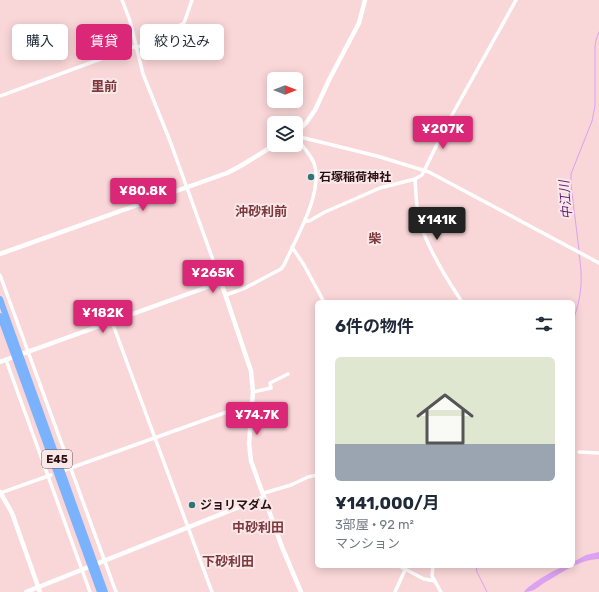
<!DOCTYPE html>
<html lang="ja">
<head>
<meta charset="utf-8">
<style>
	body { margin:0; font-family:Rubik,"Noto Sans JP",sans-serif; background:#f6f6f7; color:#1f2937; height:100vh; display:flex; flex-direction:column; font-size:15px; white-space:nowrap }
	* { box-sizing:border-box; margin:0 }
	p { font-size:13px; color:#747a83 }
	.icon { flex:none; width:22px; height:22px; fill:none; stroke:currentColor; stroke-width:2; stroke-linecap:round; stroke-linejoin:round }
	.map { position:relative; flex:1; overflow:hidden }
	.sheet { position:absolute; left:315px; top:300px; width:260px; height:268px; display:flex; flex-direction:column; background:#fff; border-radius:6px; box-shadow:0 2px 10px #0003 }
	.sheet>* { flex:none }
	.banner { position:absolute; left:12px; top:24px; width:243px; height:36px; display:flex; gap:8px }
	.needle { width:26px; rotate:90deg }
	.fabs { position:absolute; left:267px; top:72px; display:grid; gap:8px }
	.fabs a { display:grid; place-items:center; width:36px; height:36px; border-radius:6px; background:#fff; box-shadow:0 2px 10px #0003; font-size:20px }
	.price { position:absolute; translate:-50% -34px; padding:0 9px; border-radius:4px; background:#db2777; color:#fff; font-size:13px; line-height:26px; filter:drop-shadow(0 1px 2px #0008) }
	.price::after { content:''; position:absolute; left:50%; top:24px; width:12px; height:9px; margin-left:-6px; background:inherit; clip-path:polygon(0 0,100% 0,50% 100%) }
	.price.current { background:#222; color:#fff }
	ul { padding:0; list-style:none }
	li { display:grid; align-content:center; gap:8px; height:212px; padding:0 20px }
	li+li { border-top:1px solid #e0e1e3 }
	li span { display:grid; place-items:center; height:124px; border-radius:6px; color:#555 }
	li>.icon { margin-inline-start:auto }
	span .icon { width:72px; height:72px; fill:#fffc; stroke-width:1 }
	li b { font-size:17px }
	h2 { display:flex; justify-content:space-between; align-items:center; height:48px; padding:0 20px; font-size:17px }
	.pill { padding:0 14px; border-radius:6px; background:#fff; box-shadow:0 2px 10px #0003; font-size:14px; line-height:36px }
	.pill.current { background:#db2777; color:#fff }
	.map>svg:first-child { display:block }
</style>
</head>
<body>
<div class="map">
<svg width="599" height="592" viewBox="0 0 599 592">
	<rect width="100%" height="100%" fill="#f9d6d7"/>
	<path fill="#daa2f1" d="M599,552V559C580,559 560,574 544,583C537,588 533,592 524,592C528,585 558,567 566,566C569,566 571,566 573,566V562L586,555Z"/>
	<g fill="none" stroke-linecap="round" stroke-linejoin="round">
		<g stroke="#daa2f1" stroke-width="1">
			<path d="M579,250L571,185V174L592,121L595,106V47L596,40L599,32"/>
			<path d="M573,321C582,295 583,280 579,253"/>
			<path d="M476,566L477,572L487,592"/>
		</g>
		<g stroke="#fff" stroke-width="3.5">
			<path d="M122,0L130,21L143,74L170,141L221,282"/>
			<path d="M136,48L184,23L192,0"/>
			<path d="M0,96L136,46"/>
			<path d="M296,136L377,156L429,172L599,263"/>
			<path d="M415,179C416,193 416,209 420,222C427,247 448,281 462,302"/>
			<path d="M305,221H309L325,212L380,188L415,179L422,175L447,124L516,0"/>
			<path d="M292,247L304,265L324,302"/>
			<path d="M0,275L116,592"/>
			<path d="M226,295L245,288L281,269L284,265C296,238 324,192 314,163C310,154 302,145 296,138"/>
			<path d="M112,322L212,592"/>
			<path d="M6,360L90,592"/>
			<path d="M253,392L271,388L270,383L288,374"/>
			<path d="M579,452L599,453"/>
			<path d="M65,470L252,403"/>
			<path d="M0,493L51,475"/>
			<path d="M264,493L291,485L308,477L317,475"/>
			<path d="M399,566L424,579L435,581"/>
			<path d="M433,566L432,576L441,592"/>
			<path d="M395,592L405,570"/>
		</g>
		<g stroke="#fff" stroke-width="4.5">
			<path d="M296,133L306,123L315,110L330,78L359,23L365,0"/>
			<path d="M0,254L227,173C244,165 259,154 275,145"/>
			<path d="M0,362L221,282L251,371L253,392L249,443L251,461L282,547L301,592"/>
			<path d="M0,492L12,513L40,592"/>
			<path d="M26,592L264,497"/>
		</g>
		<g stroke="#7ab2fe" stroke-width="6">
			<path d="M0,299L105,592"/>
			<path d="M0,316L100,592"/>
		</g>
	</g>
	<g fill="#2c7677" stroke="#fae8e9" stroke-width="1.5">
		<circle cx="311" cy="177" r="4"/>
		<circle cx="192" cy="505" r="4"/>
	</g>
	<g text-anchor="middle" stroke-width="4" stroke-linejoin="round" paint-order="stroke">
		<rect fill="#fae8e9" stroke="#6a5052" stroke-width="1" x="42" y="450" width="30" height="18" rx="3"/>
		<g font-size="11" font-weight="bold" fill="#2c0f12">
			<text x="57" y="463">E45</text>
		</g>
		<g font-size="12" font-weight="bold" fill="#2c0f12" stroke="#fae8e9" text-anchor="start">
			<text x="319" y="181">石塚稲荷神社</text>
			<text x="200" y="509">ジョリマダム</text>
		</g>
		<g font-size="13" font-weight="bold" fill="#7d383e" stroke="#fae8e9">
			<text x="104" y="91">里前</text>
			<text x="261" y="216">沖砂利前</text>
			<text x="375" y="243">柴</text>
			<text x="258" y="532">中砂利田</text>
			<text x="228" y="566">下砂利田</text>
		</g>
		<g font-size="13" font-style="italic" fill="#601a77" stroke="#fae8e9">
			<text transform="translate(565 200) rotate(-95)" y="5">中江川</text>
		</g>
	</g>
</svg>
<div class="fabs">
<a><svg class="needle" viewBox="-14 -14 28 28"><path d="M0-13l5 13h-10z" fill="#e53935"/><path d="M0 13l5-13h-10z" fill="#747a83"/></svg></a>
<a><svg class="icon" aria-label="layers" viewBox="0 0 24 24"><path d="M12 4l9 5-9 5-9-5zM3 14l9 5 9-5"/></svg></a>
</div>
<b class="price" style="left:443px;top:150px">¥207K</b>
<b class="price" style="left:143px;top:212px">¥80.8K</b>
<b class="price current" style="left:437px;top:241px">¥141K</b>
<b class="price" style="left:213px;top:294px">¥265K</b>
<b class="price" style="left:103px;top:334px">¥182K</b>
<b class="price" style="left:257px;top:436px">¥74.7K</b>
<div class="banner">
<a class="pill">購入</a>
<a class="pill current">賃貸</a>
<a class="pill">絞り込み</a>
</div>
<section class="sheet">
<h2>6件の物件<svg class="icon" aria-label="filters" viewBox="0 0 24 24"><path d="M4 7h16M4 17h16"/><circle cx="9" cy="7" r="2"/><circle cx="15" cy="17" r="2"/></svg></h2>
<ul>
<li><span style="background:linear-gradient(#dfe7d0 70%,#9aa5b1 0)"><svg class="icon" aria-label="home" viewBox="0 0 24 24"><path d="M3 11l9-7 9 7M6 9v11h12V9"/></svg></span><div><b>¥141,000/月</b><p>3部屋 · 92 m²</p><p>マンション</p></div></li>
</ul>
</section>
</div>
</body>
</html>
